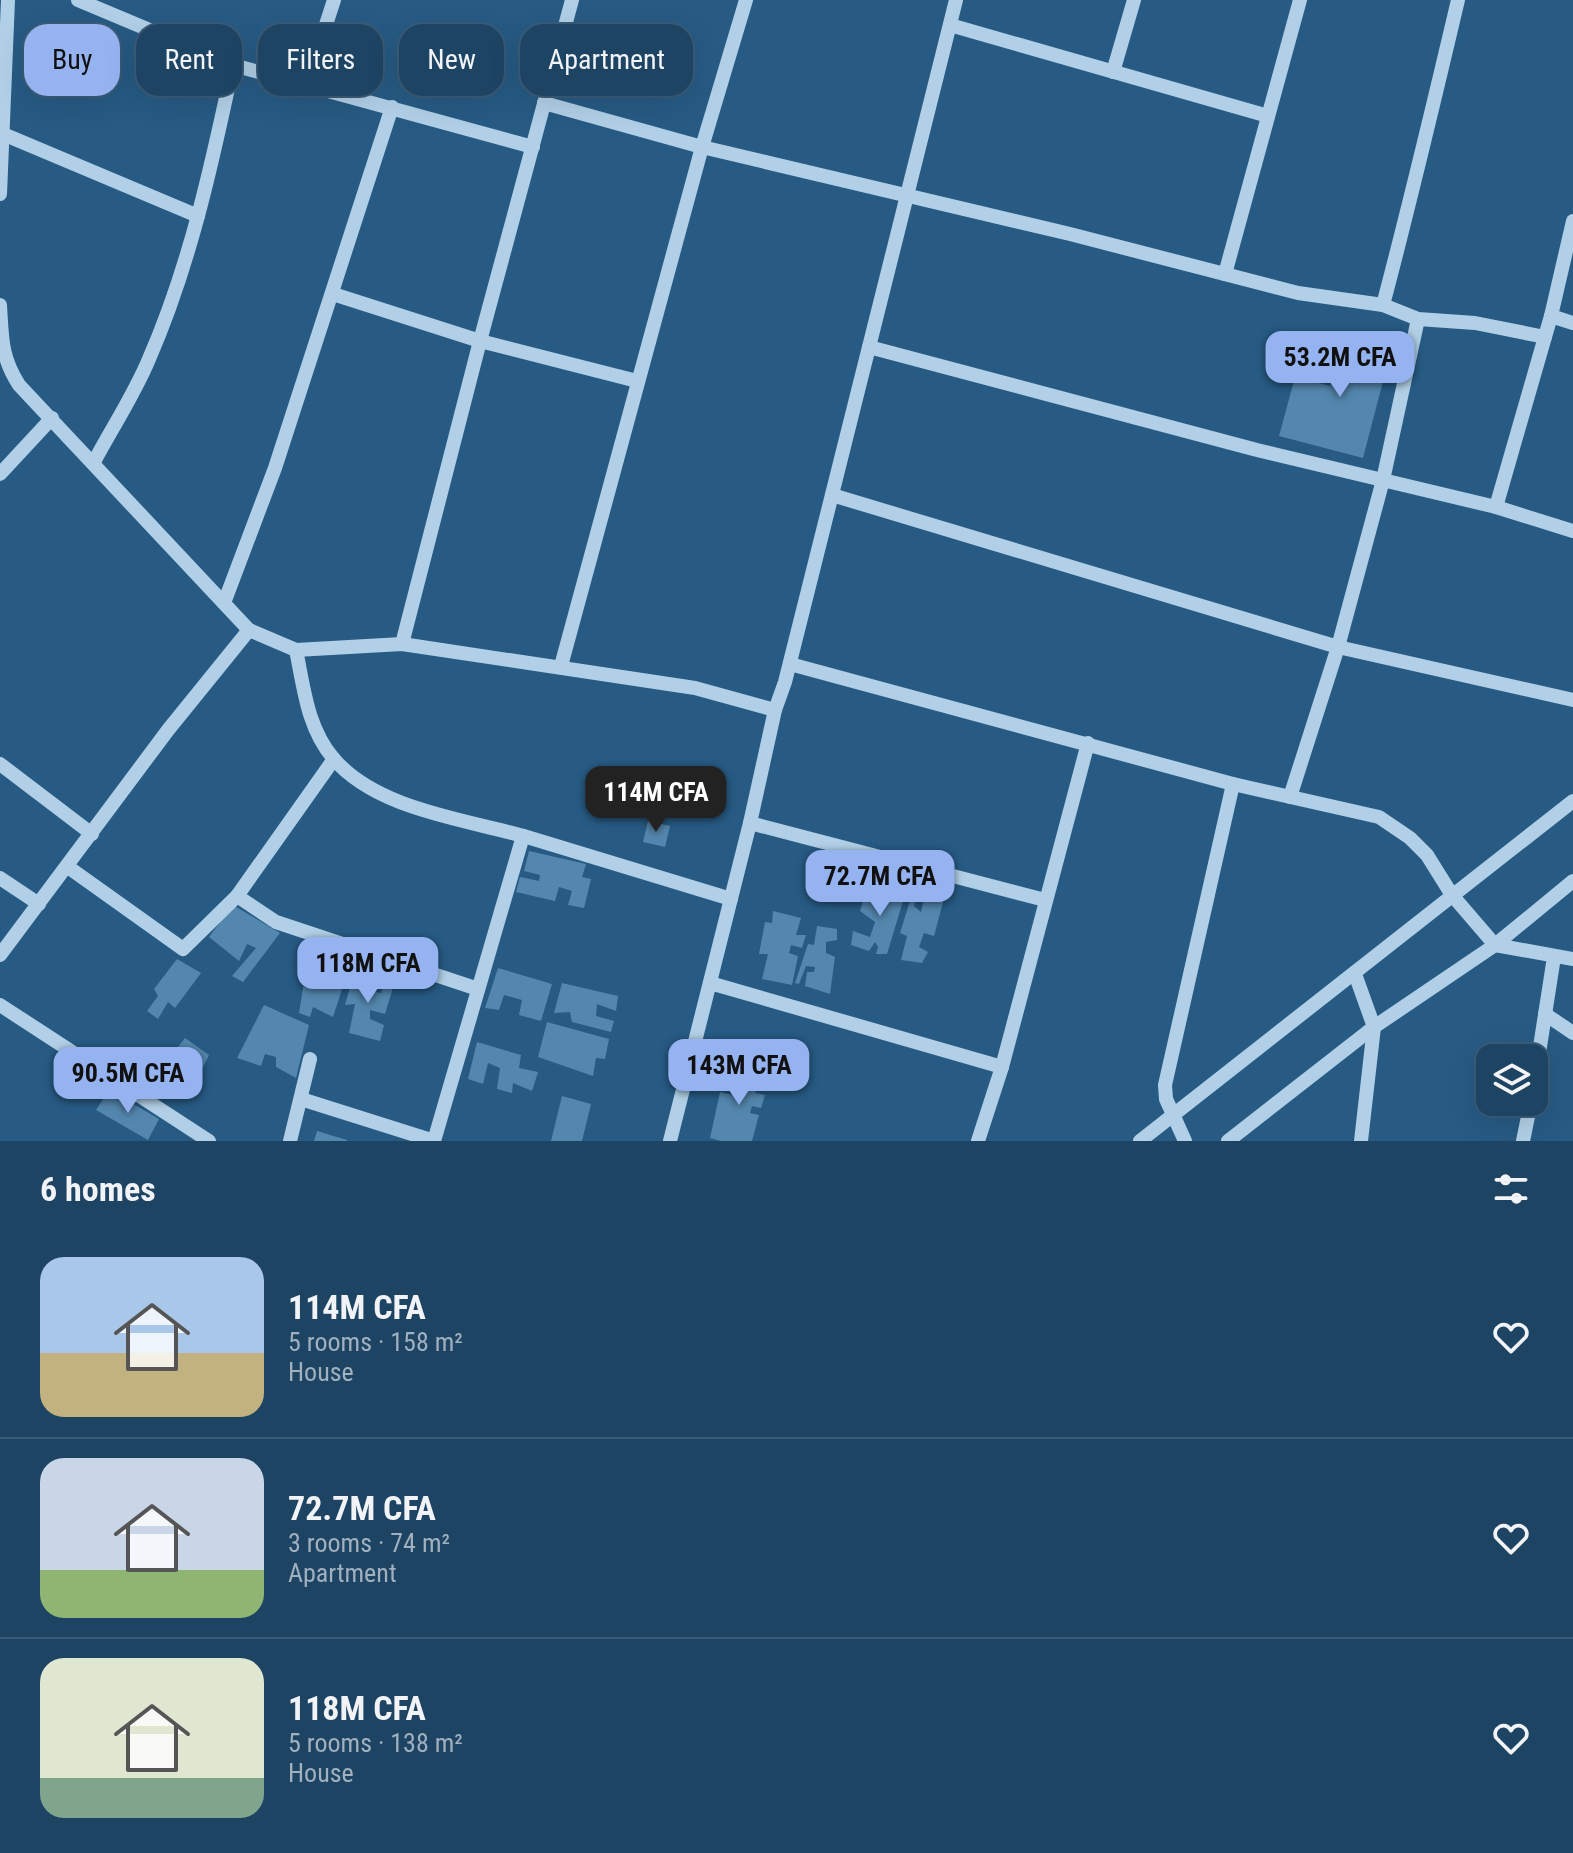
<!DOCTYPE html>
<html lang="en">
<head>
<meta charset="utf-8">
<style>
	body { margin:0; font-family:"Roboto Condensed",sans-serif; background:#2a4e6c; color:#f1f3f6; height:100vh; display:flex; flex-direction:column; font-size:30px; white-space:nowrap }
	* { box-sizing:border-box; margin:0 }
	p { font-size:26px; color:#a0b0be }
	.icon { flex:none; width:44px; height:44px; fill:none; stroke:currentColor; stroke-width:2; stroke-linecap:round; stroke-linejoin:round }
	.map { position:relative; height:1141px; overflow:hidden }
	.panel { display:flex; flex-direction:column; background:#1d4463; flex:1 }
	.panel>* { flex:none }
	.top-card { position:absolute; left:24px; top:24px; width:800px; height:72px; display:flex; gap:16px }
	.controls { position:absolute; left:1476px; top:1044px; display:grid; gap:16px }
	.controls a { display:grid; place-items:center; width:72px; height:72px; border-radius:16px; background:#1d4463; box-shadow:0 8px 32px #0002,0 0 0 2px #3b5c78; font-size:40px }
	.price { position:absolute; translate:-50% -68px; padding:0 18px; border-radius:16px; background:#95b2f1; color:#111; font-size:26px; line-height:52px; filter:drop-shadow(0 2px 4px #0008) }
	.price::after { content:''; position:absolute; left:50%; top:48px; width:24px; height:18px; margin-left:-12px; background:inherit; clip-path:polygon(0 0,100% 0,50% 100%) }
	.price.on { background:#222; color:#fff }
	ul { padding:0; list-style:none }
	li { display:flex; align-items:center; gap:24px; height:200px; padding:0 40px }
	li+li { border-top:2px solid #3b5c78 }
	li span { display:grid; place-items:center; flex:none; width:224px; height:160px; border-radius:24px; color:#555 }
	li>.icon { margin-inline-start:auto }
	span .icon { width:96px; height:96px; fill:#fffc; stroke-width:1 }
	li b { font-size:34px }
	h2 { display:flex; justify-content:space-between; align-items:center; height:96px; padding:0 40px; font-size:34px }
	.chip { padding:0 28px; border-radius:24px; background:#1d4463; box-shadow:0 8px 32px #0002,0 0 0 2px #3b5c78; font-size:28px; line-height:72px }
	.chip.on { background:#95b2f1; color:#111 }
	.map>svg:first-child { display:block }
</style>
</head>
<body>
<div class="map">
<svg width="1573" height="1141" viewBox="0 0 1573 1141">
	<rect width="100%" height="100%" fill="#275b84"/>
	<g fill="#5487ae">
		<path d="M1344,331L1393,343L1363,458L1279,436L1295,377L1330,386Z"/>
		<path d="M648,821L670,826L665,847L643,842Z"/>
		<path d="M529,851L586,864L582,877L591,879L584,908L568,905L572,891L559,887L555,901L516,892L520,877L539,881L540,875L524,871Z"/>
		<path d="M869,880L880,885L877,897L890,901L896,885L907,888L887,954H876L878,947L875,942L869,951L851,945L853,931L870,937L875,922L860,911Z"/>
		<path d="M913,891L918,893L914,906L921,912L924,898H944L934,936L924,933L919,947L928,952L922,963L901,960L907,936L900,933Z"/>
		<path d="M233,905L280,933L243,982L232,976L256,948L247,944L239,961L209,937Z"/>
		<path d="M773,911L801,918L796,935H806L802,948L791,945L789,953L798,956L792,985L762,979L768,954H759L765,922L772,923Z"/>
		<path d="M817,926L837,929V940L826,942V953L835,957L830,994L805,986L807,972H814L815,967L806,966L799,984L795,983L808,944L814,945Z"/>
		<path d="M308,957L324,963L320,980L331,984L335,972L347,974L333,1017L313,1007L310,1017L299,1013Z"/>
		<path d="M177,959L201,973L175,1008L168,1002L158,1019L147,1011L158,996L154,989Z"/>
		<path d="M498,968L552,984L541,1021L519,1015L522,1000L504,995L499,1010L485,1008Z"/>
		<path d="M355,969L373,974L369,991L381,993L385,979L395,981L385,1014L370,1010V1019L384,1025L380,1041L349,1033L355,1004L345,1005Z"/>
		<path d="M562,983L618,996L616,1011L597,1004L596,1016L614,1021L611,1032L572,1022L570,1012L554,1013Z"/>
		<path d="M264,1005L309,1025L296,1078L276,1067V1057L265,1054L261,1066L237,1058Z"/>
		<path d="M547,1022L609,1039L605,1059L596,1058L593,1076L538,1057Z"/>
		<path d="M185,1038L209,1055L190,1094L174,1083L184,1063L173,1053Z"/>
		<path d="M477,1042L521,1055L519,1068L538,1072L532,1091L513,1083L512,1093L497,1089L500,1068L488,1063L483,1084L468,1079Z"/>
		<path d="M728,1063L768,1073L765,1087L757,1085L755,1093L765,1095L761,1108L752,1106L750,1113L759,1115L752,1141H721L710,1138L720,1092L736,1096L738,1088L726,1085L727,1081L748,1085L749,1080L725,1074Z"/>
		<path d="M109,1090L159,1119L148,1140L96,1110Z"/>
		<path d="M562,1096L591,1104L582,1141H551Z"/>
		<path d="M317,1131L347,1140V1141H314Z"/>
	</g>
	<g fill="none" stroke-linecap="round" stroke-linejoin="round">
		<g stroke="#b1d0e7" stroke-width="14">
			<path d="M78,0L233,65L533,147"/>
			<path d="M950,25L1268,116"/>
			<path d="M1113,72L1134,0"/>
			<path d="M307,83L334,0"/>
			<path d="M544,103L702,147L1070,234L1298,293L1383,305L1418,319L1475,323L1545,337"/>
			<path d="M3,134L198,216"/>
			<path d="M0,194L8,0"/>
			<path d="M1225,274L1300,0"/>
			<path d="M333,294L480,341L637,381"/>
			<path d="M0,305C2,338 1,357 19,385L249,630L296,650L402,644L695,688L775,710"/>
			<path d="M1383,305C1410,203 1434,102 1458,0"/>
			<path d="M1551,316L1573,323"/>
			<path d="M869,347L1257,450L1496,507L1573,531"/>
			<path d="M94,462C112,428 134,395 149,359C190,265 212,164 233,65"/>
			<path d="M0,474L52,418"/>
			<path d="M832,495L1338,647L1573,700"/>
			<path d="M1496,507L1551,316L1573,221"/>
			<path d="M224,603L275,468L392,107"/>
			<path d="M402,644L480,341L572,0"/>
			<path d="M296,650C304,688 307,727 333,758C377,810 465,819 527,837C595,857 663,878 731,899"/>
			<path d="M790,664L1233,784L1379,817L1410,838L1427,855L1452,895L1495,945L1573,959"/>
			<path d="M561,666L702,147L746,0"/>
			<path d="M0,764L92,834"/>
			<path d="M1290,797L1338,647L1383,480L1418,319"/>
			<path d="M750,823L1045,900"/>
			<path d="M68,867L183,949L237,896L334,759"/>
			<path d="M0,878L39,904"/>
			<path d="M237,896L276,922L478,989"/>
			<path d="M0,955L168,730L249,630"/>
			<path d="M1355,974L1374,1027L1361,1141"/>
			<path d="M710,983L1002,1067"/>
			<path d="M0,1005L209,1141"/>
			<path d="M1545,1014L1573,1033"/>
			<path d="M1534,1085L1554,957"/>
			<path d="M301,1099L434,1141"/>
			<path d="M290,1141L310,1059"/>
			<path d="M434,1141L523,836"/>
			<path d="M670,1141L750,823L775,710L785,682L956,0"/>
			<path d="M978,1141L1002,1067L1088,743"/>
			<path d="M1140,1141L1573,801"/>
			<path d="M1185,1141L1166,1099L1165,1085L1233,784"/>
			<path d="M1228,1141L1374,1027L1495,945L1573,881"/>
			<path d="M1523,1141L1531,1102"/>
		</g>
	</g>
</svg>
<div class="controls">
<a><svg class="icon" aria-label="layers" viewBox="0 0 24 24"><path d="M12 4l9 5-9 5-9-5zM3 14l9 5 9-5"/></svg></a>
</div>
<b class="price" style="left:1340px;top:399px">53.2M CFA</b>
<b class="price on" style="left:656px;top:834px">114M CFA</b>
<b class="price" style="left:880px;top:918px">72.7M CFA</b>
<b class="price" style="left:368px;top:1005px">118M CFA</b>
<b class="price" style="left:739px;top:1107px">143M CFA</b>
<b class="price" style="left:128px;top:1115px">90.5M CFA</b>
<div class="top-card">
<a class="chip on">Buy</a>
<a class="chip">Rent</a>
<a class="chip">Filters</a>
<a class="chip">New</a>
<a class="chip">Apartment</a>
</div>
</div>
<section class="panel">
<h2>6 homes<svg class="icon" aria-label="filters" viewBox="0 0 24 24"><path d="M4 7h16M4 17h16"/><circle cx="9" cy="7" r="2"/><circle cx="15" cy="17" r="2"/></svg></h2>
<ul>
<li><span style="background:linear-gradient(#a9c7e8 60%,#c2b280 0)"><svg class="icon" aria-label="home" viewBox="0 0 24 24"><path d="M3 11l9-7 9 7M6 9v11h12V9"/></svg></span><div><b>114M CFA</b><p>5 rooms · 158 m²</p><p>House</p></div><svg class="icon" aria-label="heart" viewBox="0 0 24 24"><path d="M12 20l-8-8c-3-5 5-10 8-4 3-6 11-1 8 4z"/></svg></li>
<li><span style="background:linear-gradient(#c9d6e8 70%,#8fb573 0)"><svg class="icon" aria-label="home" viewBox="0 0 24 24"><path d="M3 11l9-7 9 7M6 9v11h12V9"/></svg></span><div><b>72.7M CFA</b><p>3 rooms · 74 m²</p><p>Apartment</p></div><svg class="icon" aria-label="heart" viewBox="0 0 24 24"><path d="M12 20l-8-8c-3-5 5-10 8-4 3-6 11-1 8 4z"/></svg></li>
<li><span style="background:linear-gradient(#dfe7d0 75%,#7fa58c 0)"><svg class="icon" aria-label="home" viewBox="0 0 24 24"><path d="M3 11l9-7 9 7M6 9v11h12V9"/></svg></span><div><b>118M CFA</b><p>5 rooms · 138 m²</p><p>House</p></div><svg class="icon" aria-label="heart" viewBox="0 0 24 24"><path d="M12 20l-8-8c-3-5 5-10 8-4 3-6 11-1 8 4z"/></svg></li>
</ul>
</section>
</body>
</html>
